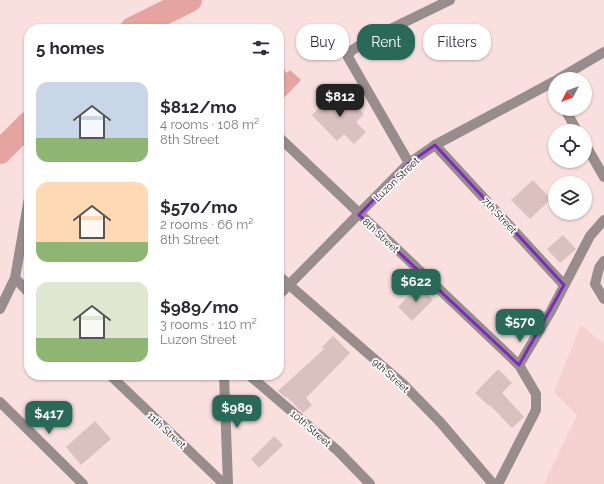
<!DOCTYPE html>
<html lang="en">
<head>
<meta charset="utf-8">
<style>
	body { margin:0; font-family:Raleway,sans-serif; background:#f2f2f3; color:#2b2b33; height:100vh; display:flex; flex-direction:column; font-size:15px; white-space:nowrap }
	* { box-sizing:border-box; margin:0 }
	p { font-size:13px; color:#7c7c81 }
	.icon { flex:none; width:22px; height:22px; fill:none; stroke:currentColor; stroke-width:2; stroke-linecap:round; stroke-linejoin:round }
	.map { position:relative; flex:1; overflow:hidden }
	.sheet { position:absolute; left:24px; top:24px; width:260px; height:356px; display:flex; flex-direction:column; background:#fff; border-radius:16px; box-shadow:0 1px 3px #0004 }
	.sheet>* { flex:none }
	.guide { position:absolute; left:296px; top:24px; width:248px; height:36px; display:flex; gap:8px }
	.needle { width:26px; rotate:229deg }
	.controls { position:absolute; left:548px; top:72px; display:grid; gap:8px }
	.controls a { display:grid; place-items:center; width:44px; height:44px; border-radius:50%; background:#fff; box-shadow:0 1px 3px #0004; font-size:20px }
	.price { position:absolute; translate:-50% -34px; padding:0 9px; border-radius:8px; background:#296958; color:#fff; font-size:13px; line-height:26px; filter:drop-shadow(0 1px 2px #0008) }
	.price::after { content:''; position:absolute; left:50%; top:24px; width:12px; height:9px; margin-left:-6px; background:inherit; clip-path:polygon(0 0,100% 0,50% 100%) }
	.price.active { background:#222; color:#fff }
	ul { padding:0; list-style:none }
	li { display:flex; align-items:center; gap:12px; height:100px; padding:0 12px }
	li span { display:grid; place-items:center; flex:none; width:112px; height:80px; border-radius:12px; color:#555 }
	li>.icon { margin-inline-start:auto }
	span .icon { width:48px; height:48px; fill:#fffc; stroke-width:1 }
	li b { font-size:17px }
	h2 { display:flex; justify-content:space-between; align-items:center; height:48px; padding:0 12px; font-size:17px }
	.tag { padding:0 14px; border-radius:16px; background:#fff; box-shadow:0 1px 3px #0004; font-size:14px; line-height:36px }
	.tag.active { background:#296958; color:#fff }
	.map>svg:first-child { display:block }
</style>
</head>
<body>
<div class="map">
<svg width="604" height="484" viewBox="0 0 604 484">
	<rect width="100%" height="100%" fill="#f9dfdd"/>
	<path fill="#f4d1cf" d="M581,325L604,344V484H544L577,415L554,392Z"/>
	<path fill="#e5a4a0" d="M284,70L287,73L290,70L301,80L279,103V75Z"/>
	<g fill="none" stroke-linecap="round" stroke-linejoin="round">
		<g stroke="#e5a4a0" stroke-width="24">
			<path d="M132,29L190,0"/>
			<path d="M0,152L29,123"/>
		</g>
	</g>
	<g fill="#dac0be">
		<path d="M338,89L364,114L356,122L366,132L354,144L344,134L337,141L312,115Z"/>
		<path d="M533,180L551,199L530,219L511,200Z"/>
		<path d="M563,235L576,249L560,263L547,249Z"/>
		<path d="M419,285L433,300L412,321L398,307Z"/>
		<path d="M333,336L350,353L306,398L312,405L303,413L287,397L286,398L278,391L324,349L322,347Z"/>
		<path d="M498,369L512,383L502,393L524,417L512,428L490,405L489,406L475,393Z"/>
		<path d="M95,421L111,439L81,465L66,447Z"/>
		<path d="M274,436L283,445L259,468L251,459Z"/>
	</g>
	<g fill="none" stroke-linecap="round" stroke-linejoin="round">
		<g stroke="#978d8c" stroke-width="10">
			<path d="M558,79L604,52"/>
			<path d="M565,109L577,131"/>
			<path d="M279,137L519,365"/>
			<path d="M585,144L604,177"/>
			<path d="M435,145L564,285"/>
			<path d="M409,163L348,57L351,51L366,41L450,0"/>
			<path d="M604,261L599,268L595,284L604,299"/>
			<path d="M279,276L403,384L441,423L493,484"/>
			<path d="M15,278L29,293"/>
			<path d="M279,295L409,163L435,145L555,81"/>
			<path d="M0,309L15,278L29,198"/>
			<path d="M110,375L224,484"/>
			<path d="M224,375L228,484"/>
			<path d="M249,375L338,451L370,484"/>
			<path d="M0,402L83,484"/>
			<path d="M498,484L536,410V394L519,365L551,311L590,236L604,220"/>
		</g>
	</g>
	<path fill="none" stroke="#7b2cbf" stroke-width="3" stroke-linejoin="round" d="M435,145L564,285L519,365L359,215L409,163Z"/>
	<g text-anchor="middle" stroke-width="3.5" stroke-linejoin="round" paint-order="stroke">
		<g font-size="10" fill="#201716" stroke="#fff">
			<text transform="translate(396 179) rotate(-44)" y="4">Luzon Street</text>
			<text transform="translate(500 215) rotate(47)" y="4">7th Street</text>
			<text transform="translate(381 235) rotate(43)" y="4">8th Street</text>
			<text transform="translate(391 375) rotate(42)" y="4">9th Street</text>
			<text transform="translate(311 428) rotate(41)" y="4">10th Street</text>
			<text transform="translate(167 430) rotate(43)" y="4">11th Street</text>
		</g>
	</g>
</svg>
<div class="controls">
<a><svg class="needle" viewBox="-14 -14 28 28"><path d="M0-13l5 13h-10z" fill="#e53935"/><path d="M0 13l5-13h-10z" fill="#7c7c81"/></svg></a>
<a><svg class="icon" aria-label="locate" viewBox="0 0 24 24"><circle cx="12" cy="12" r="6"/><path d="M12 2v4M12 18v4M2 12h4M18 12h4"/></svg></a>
<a><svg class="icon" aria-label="layers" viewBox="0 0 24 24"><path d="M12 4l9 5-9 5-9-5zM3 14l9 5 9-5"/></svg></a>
</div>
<b class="price active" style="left:340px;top:118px">$812</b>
<b class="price" style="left:416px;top:303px">$622</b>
<b class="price" style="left:520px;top:343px">$570</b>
<b class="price" style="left:237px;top:429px">$989</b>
<b class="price" style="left:49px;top:435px">$417</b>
<div class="guide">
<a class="tag">Buy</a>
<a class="tag active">Rent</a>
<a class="tag">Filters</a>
</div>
<section class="sheet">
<h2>5 homes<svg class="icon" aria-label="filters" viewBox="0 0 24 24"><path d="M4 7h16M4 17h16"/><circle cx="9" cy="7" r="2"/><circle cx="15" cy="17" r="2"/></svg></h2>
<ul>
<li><span style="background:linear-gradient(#c9d6e8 70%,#8fb573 0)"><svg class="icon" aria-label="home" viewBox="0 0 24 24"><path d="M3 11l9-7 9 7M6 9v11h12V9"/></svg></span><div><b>$812/mo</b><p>4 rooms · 108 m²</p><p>8th Street</p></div></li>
<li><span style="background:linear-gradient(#ffd9b3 75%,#8fb573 0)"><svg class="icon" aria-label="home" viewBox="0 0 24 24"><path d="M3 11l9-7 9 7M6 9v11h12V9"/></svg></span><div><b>$570/mo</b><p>2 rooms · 66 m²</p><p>8th Street</p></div></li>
<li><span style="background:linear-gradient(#dfe7d0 70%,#8fb573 0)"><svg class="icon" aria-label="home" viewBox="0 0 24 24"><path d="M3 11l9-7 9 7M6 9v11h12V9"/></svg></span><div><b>$989/mo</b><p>3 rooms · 110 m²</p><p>Luzon Street</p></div></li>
</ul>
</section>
</div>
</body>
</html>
